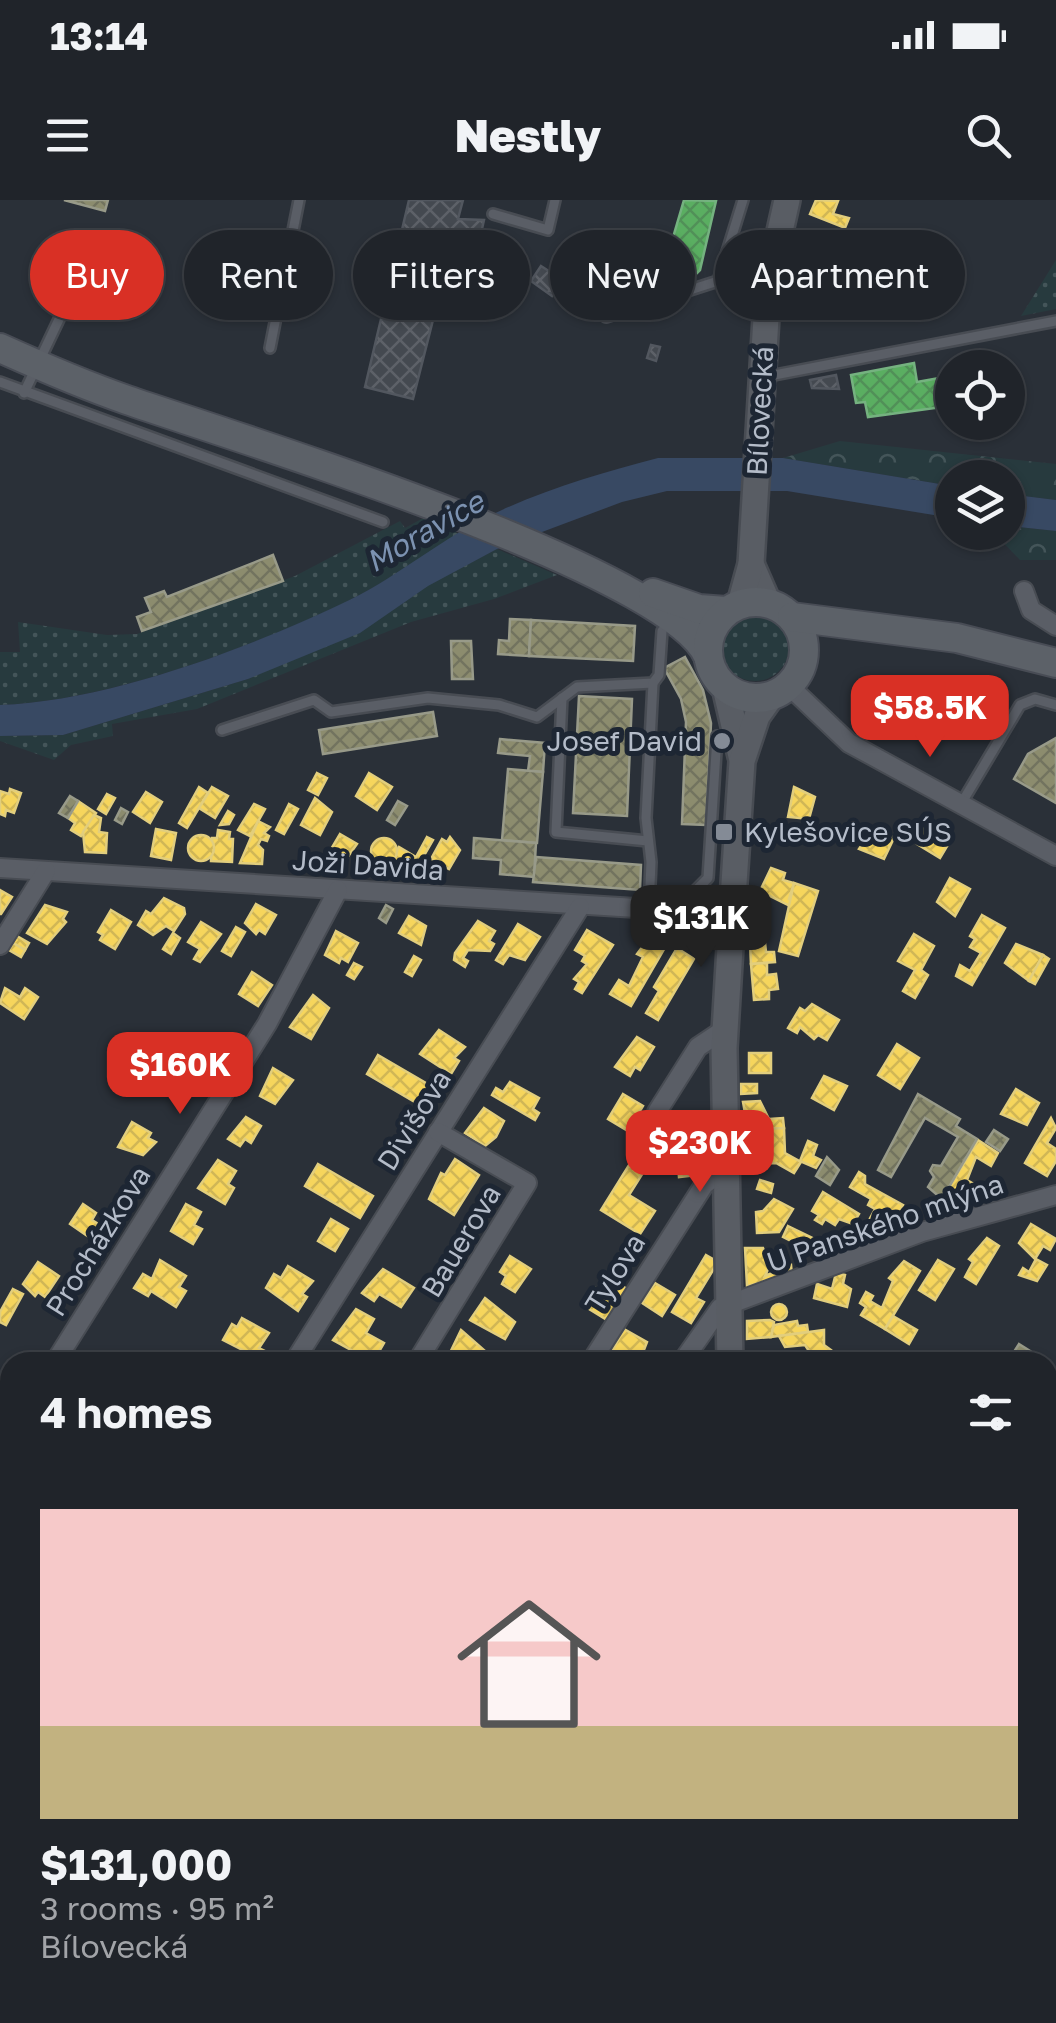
<!DOCTYPE html>
<html lang="en">
<head>
<meta charset="utf-8">
<style>
	body { margin:0; font-family:"Golos Text",sans-serif; background:#2d3036; color:#f1f3f6; height:100vh; display:flex; flex-direction:column; font-size:38px; white-space:nowrap }
	* { box-sizing:border-box; margin:0 }
	p { font-size:32px; color:#a2a4a8 }
	.icon { flex:none; width:55px; height:55px; fill:none; stroke:currentColor; stroke-width:2; stroke-linecap:round; stroke-linejoin:round }
	.map { position:relative; flex:1; overflow:hidden }
	.drawer { position:absolute; left:0px; top:1152px; width:1058px; height:672px; display:flex; flex-direction:column; background:#20242a; border-radius:30px 30px 0 0; box-shadow:0 2px 8px #0004,0 0 0 2px #3d4147 }
	.drawer>* { flex:none }
	.hud { position:absolute; left:30px; top:30px; width:998px; height:90px; display:flex; gap:20px }
	.tools { position:absolute; left:935px; top:150px; display:grid; gap:20px }
	.tools a { display:grid; place-items:center; width:90px; height:90px; border-radius:50%; background:#20242a; box-shadow:0 2px 8px #0004,0 0 0 2px #3d4147; font-size:50px }
	.price { position:absolute; translate:-50% -85px; padding:0 22px; border-radius:20px; background:#d93025; color:#fff; font-size:32px; line-height:65px; filter:drop-shadow(0 2px 5px #0008) }
	.price::after { content:''; position:absolute; left:50%; top:60px; width:30px; height:22px; margin-left:-15px; background:inherit; clip-path:polygon(0 0,100% 0,50% 100%) }
	.price.selected { background:#222; color:#fff }
	ul { padding:0; list-style:none }
	li { display:grid; align-content:center; gap:20px; height:530px; padding:0 40px }
	li+li { border-top:2px solid #3d4147 }
	li span { display:grid; place-items:center; height:310px; border-radius:0px; color:#555 }
	li>.icon { margin-inline-start:auto }
	span .icon { width:180px; height:180px; fill:#fffc; stroke-width:1 }
	li b { font-size:42px }
	h2 { display:flex; justify-content:space-between; align-items:center; height:120px; padding:0 40px; font-size:42px }
	.chip { padding:0 35px; border-radius:45px; background:#20242a; box-shadow:0 2px 8px #0004,0 0 0 2px #3d4147; font-size:35px; line-height:90px }
	.chip.selected { background:#d93025; color:#fff }
	.status { display:flex; justify-content:space-between; align-items:center; height:70px; padding:0 50px; background:#20242a; direction:ltr }
	.status svg { height:28px; fill:currentColor }
	header { display:flex; justify-content:space-between; align-items:center; height:130px; padding:0 40px; background:#20242a; font-size:45px; font-weight:800 }
	.map>svg:first-child { display:block }
</style>
</head>
<body>
<div class="status"><b>13:14</b><svg viewBox="0 0 49 12"><path d="M0 12V9h3v3zM5 12V6h3v6zM10 12V3h3v9zM15 12V0h3v12zM26 1h20v11H26zM47 4h2v5h-2z"/></svg></div>
<header><svg class="icon" aria-label="menu" viewBox="0 0 24 24"><path d="M4 6h16M4 12h16M4 18h16"/></svg>Nestly<svg class="icon" aria-label="search" viewBox="0 0 24 24"><circle cx="10" cy="10" r="6"/><path d="M15 15l6 6"/></svg></header>
<div class="map">
<svg width="1056" height="1823" viewBox="0 0 1056 1823">
	<defs>
		<pattern id="grass-dots" width="8" height="8" patternUnits="userSpaceOnUse" patternTransform="scale(2.5)"><rect width="8" height="8" fill="#273a3e"/><path d="M2 2h.1M6 6h.1" fill="none" stroke="#445559" stroke-width="1.8" stroke-linecap="round"/></pattern>
		<pattern id="forest-crowns" width="20" height="18" patternUnits="userSpaceOnUse" patternTransform="scale(2.5)"><rect width="20" height="18" fill="#273a3e"/><path d="M2 6a3 3 0 1 1 6 0M12 15a3 3 0 1 1 6 0" fill="none" stroke="#445559"/></pattern>
		<pattern id="homes-cross-hatch" width="8" height="8" patternUnits="userSpaceOnUse" patternTransform="scale(2.5)"><rect width="8" height="8" fill="#f6d55c"/><path d="M0 0l8 8M0 8l8-8" fill="none" stroke="#d0b656"/></pattern>
		<pattern id="public-cross-hatch" width="8" height="8" patternUnits="userSpaceOnUse" patternTransform="scale(2.5)"><rect width="8" height="8" fill="#5aae61"/><path d="M0 0l8 8M0 8l8-8" fill="none" stroke="#519058"/></pattern>
		<pattern id="industry-cross-hatch" width="8" height="8" patternUnits="userSpaceOnUse" patternTransform="scale(2.5)"><rect width="8" height="8" fill="#8c8c6e"/><path d="M0 0l8 8M0 8l8-8" fill="none" stroke="#72735f"/></pattern>
		<pattern id="building-cross-hatch" width="8" height="8" patternUnits="userSpaceOnUse" patternTransform="scale(2.5)"><rect width="8" height="8" fill="#444950"/><path d="M0 0l8 8M0 8l8-8" fill="none" stroke="#5d6168"/></pattern>
	</defs>
	<rect width="100%" height="100%" fill="#2a3038"/>
	<g fill="url(#grass-dots)">
		<path d="M1056,60V109L1021,116Z"/>
		<path d="M425,317L459,334C421,357 382,385 342,404C245,450 106,501 0,505V452H20L18,422L107,435L137,434L295,376L400,321L405,328Z"/>
		<path d="M497,349L557,375L494,399L411,422L197,509L112,524L113,536L71,545L54,560L0,541V536L63,535L248,479Z"/>
		<circle cx="755" cy="447" r="34"/>
	</g>
	<g fill="url(#forest-crowns)">
		<path d="M840,241L1056,264V300L1008,294V278H952V286L783,258Z"/>
		<path d="M1008,326L1056,331V360H1020L994,333L1008,332Z"/>
	</g>
	<g fill="#384963">
		<path d="M658,258H783L952,286V318L787,291H667L622,302L497,349L428,386L360,433L248,479L63,535L0,536V505C107,501 244,450 341,404C392,381 435,343 485,318C539,291 600,273 658,258Z"/>
		<path d="M1008,294L1056,300V331L1008,326Z"/>
	</g>
	<g fill="url(#homes-cross-hatch)" stroke="#e2ce7d" stroke-width="2.5">
		<path d="M816,0L838,1L833,14L849,18L845,28L810,14Z"/>
		<path d="M796,66L817,68L816,79H820L814,91L793,89Z"/>
		<path d="M836,70L845,75L835,91L827,86Z"/>
		<path d="M317,573L327,578L318,595L308,590Z"/>
		<path d="M369,573L392,587L377,610L356,596Z"/>
		<path d="M199,587L208,593L187,628L179,623Z"/>
		<path d="M212,587L228,596L215,618L199,608Z"/>
		<path d="M794,587L815,597L809,619L788,617Z"/>
		<path d="M10,589L21,593L14,613L6,610L5,616L0,614V591L9,594Z"/>
		<path d="M146,592L162,602L150,623L133,612Z"/>
		<path d="M107,594L115,598L106,614L98,609Z"/>
		<path d="M315,598L332,612L320,635L301,625Z"/>
		<path d="M78,601L96,613L81,636L71,630L75,623L68,618Z"/>
		<path d="M254,604L265,609L250,636L238,630Z"/>
		<path d="M289,604L298,609L284,634L276,630Z"/>
		<path d="M228,611L234,615L229,624L220,625Z"/>
		<path d="M94,615L101,618L99,632L107,633L106,653L85,652L83,632Z"/>
		<path d="M258,621L270,627L264,633L269,636L267,641L261,639L258,645L263,650L262,664L240,663Z"/>
		<path d="M929,623L952,638L940,658L917,644V637Z"/>
		<path d="M875,626L894,638L884,659L859,649Z"/>
		<path d="M156,629L176,633L171,660L151,656Z"/>
		<path d="M218,630L230,632L229,639H233L232,662L211,661L212,638H217Z"/>
		<path d="M340,634L357,644L335,675L321,666Z"/>
		<circle cx="201" cy="648" r="13"/>
		<path d="M427,637L433,640L411,678L389,666L399,647L416,657Z"/>
		<path d="M450,637L460,650L449,669L431,659L442,639L447,642Z"/>
		<circle cx="384" cy="651" r="13"/>
		<path d="M771,668L785,673L783,680L794,683L789,699L794,700L792,707L760,691Z"/>
		<path d="M950,678L970,689L955,716L937,702Z"/>
		<path d="M794,683L818,691L798,756L779,751Z"/>
		<path d="M0,690L12,697L1,714H0Z"/>
		<path d="M164,698L184,708L185,714L174,731L166,726L153,735L138,725L146,711L151,714Z"/>
		<path d="M256,704L276,715L265,734L259,730L256,734L245,723Z"/>
		<path d="M45,705L67,712L63,719L66,722L47,744L27,733Z"/>
		<path d="M111,710L131,722L115,749L100,740L103,735L98,732Z"/>
		<path d="M982,715L1005,728L972,785L956,776L960,765L970,771L981,753L970,747L975,739L970,736Z"/>
		<path d="M409,716L426,726L421,745L399,733Z"/>
		<path d="M478,721L495,731L489,741L494,744L490,751L468,750L463,758L468,761L465,767L454,760L455,753Z"/>
		<path d="M201,722L221,734L200,762L194,759L200,749L188,742Z"/>
		<path d="M518,724L540,737L525,760L509,755L503,764L496,760Z"/>
		<path d="M236,727L245,732L231,756L222,751Z"/>
		<path d="M587,730L613,745L582,793L575,789L579,782L574,779L587,764L582,761L585,756L575,750Z"/>
		<path d="M655,730L670,739L631,806L610,794L619,780L629,786L643,757L637,754Z"/>
		<path d="M336,731L358,743L348,762L341,758L339,763L325,755Z"/>
		<path d="M173,733L180,738L171,754L163,749Z"/>
		<path d="M914,734L934,746L921,770L928,775L915,798L903,791L915,770L898,761Z"/>
		<path d="M17,736L29,743L25,750L13,743Z"/>
		<path d="M13,743L25,750L21,757L9,750Z"/>
		<path d="M765,743L766,752H774L775,762L751,764L750,744Z"/>
		<path d="M1016,744L1043,755L1029,781L1005,763Z"/>
		<path d="M677,748L694,759L658,820L646,813L659,791L654,787Z"/>
		<path d="M1043,755L1049,759L1035,784L1029,781Z"/>
		<path d="M414,756L421,760L412,776L405,772Z"/>
		<path d="M354,763L362,767L354,779L347,775Z"/>
		<path d="M767,763V775L776,774L778,789L769,790V799L754,800L751,764Z"/>
		<path d="M252,772L272,785L258,806L239,794Z"/>
		<path d="M5,788L20,797L25,788L38,797L24,819L0,803Z"/>
		<path d="M313,795L329,808L311,839L290,827Z"/>
		<path d="M812,804L839,820L827,840L818,835L814,839L800,827L797,833L788,828L800,808L805,811Z"/>
		<path d="M439,830L465,847L454,858L459,861L451,874L420,854Z"/>
		<path d="M189,836L218,854L226,840L235,845L219,872L196,857L188,876L171,865Z"/>
		<path d="M637,837L654,847L640,870L635,867L630,876L615,867Z"/>
		<path d="M897,844L919,858L900,889L878,875Z"/>
		<rect x="749" y="853" width="22" height="20"/>
		<path d="M378,855L431,886L420,905L367,874Z"/>
		<path d="M273,868L293,880L275,904L260,896Z"/>
		<path d="M824,876L847,886L834,910L812,898Z"/>
		<path d="M510,882L539,898L533,909L539,913L535,920L492,895L496,888L503,892Z"/>
		<path d="M741,884H757V893L741,894Z"/>
		<path d="M1016,889L1039,903L1027,925L1001,914Z"/>
		<path d="M623,894L643,906L628,931L608,919Z"/>
		<path d="M760,901L769,919L783,918L784,928L748,930L743,902Z"/>
		<path d="M484,908L504,921L496,937L485,946L465,933Z"/>
		<path d="M246,917L261,926L251,943L245,939L240,946L228,939Z"/>
		<path d="M659,917L673,925L629,995L655,1011L640,1034L601,1010Z"/>
		<path d="M1051,918L1056,928L1047,943L1056,949V961L1047,976L1025,963Z"/>
		<path d="M132,922L151,933L148,938L156,942L143,955L118,947Z"/>
		<path d="M784,928L785,953L801,962L794,973L776,963L752,964L750,930Z"/>
		<path d="M703,929L707,974L679,977L675,931Z"/>
		<path d="M978,940L998,953L991,966L976,957L967,980L972,983L957,1008L942,999Z"/>
		<path d="M808,941L817,945L813,956L821,960L816,968L800,961Z"/>
		<path d="M455,959L479,975L454,1015L429,999L441,973L445,975Z"/>
		<path d="M218,960L236,971L228,984L234,988L225,1004L198,988Z"/>
		<path d="M318,964L373,996L360,1018L305,986Z"/>
		<path d="M859,972L865,976V984L903,1005L886,1036L873,1041L861,1035L875,1009L868,1005L871,999L850,987Z"/>
		<path d="M760,980L773,984L771,993L757,989Z"/>
		<path d="M823,992L859,1014L853,1024L839,1019L835,1025L825,1019L822,1024L815,1020L819,1015L812,1011Z"/>
		<path d="M774,999L793,1009L779,1032L757,1033L756,1012L763,1011Z"/>
		<path d="M83,1004L96,1013L92,1020L100,1025L89,1037L70,1024Z"/>
		<path d="M186,1004L201,1012L194,1025L202,1029L193,1044L171,1031Z"/>
		<path d="M331,1019L348,1029L335,1051L318,1041Z"/>
		<path d="M1031,1024L1056,1039L1050,1050L1043,1046L1035,1059L1019,1043Z"/>
		<path d="M788,1026L823,1043L817,1054L783,1037Z"/>
		<path d="M987,1038L999,1046L976,1084L965,1077L973,1062L969,1059Z"/>
		<path d="M745,1048H763L769,1067L765,1076L791,1065L792,1075L747,1086Z"/>
		<path d="M706,1055L718,1062L696,1098L704,1102L691,1123L672,1112Z"/>
		<path d="M510,1056L531,1069L515,1092L502,1084L506,1076L500,1072Z"/>
		<path d="M1036,1059L1047,1065L1037,1081L1019,1075L1023,1068L1029,1072Z"/>
		<path d="M160,1060L186,1076L179,1087L186,1091L176,1107L151,1091L148,1096L134,1088L143,1074L152,1079Z"/>
		<path d="M938,1060L954,1069L935,1100L919,1090Z"/>
		<path d="M904,1061L920,1071L885,1129L861,1115L866,1107L860,1103L866,1092L873,1096L870,1101L882,1108L893,1081L889,1078Z"/>
		<path d="M38,1062L59,1076L45,1097L38,1092L35,1096L23,1084Z"/>
		<path d="M288,1066L313,1081L302,1094L307,1097L298,1111L266,1088L274,1074L281,1078Z"/>
		<path d="M383,1069L414,1088L401,1107L379,1094L374,1101L362,1093Z"/>
		<path d="M836,1073L845,1075L843,1084L851,1089L847,1107L814,1098L817,1084L832,1089Z"/>
		<path d="M609,1077L627,1089L607,1120L589,1109L596,1088L600,1091Z"/>
		<path d="M655,1083L675,1095L662,1116L642,1103Z"/>
		<path d="M13,1089L23,1094L6,1125L0,1122V1112Z"/>
		<path d="M485,1098L515,1122L505,1139L470,1120Z"/>
		<circle cx="779" cy="1112" r="8"/>
		<path d="M356,1109L374,1119L366,1133L384,1143L373,1162L333,1140Z"/>
		<path d="M893,1116L917,1130L909,1144L885,1129Z"/>
		<path d="M242,1118L269,1133L259,1148L271,1154L266,1162L223,1140L232,1124L237,1127Z"/>
		<path d="M770,1120L774,1122L771,1137L747,1139V1121Z"/>
		<path d="M797,1121L798,1126L807,1125L808,1132L771,1137L774,1125Z"/>
		<path d="M624,1129L647,1142L640,1160L634,1162H623L610,1155Z"/>
		<path d="M461,1130L485,1151L478,1162L446,1161Z"/>
		<path d="M824,1130V1145L831,1150L823,1162H802L809,1151L805,1145L785,1147L779,1136Z"/>
		<path d="M8,1299L10,1300V1318L0,1313Z"/>
		<path d="M1048,1387L1056,1392V1407L1050,1416Z"/>
		<path d="M3,1450L10,1455V1490L0,1484Z"/>
		<path d="M10,1534V1608L3,1609L0,1550Z"/>
		<path d="M5,1635L10,1639V1680L0,1674V1644Z"/>
		<path d="M1048,1653L1056,1658L1055,1685L1048,1681Z"/>
		<path d="M10,1708V1725L6,1732L0,1724Z"/>
		<path d="M10,1782L11,1815L7,1820L0,1816V1792Z"/>
		<path d="M13,1815H31L26,1823H16L10,1819Z"/>
		<path d="M45,1815H74L69,1823H40Z"/>
		<path d="M92,1815H106L101,1823H80Z"/>
		<path d="M125,1815H140L135,1823H120Z"/>
		<path d="M177,1815H200L195,1823H173Z"/>
		<path d="M250,1815H265L260,1823H245Z"/>
		<path d="M421,1815H434L429,1823H416Z"/>
		<path d="M758,1815H773L769,1823H756Z"/>
	</g>
	<g fill="url(#public-cross-hatch)" stroke="#75b280" stroke-width="2.5">
		<path d="M684,0L716,1L700,70L686,84L619,105L611,89L616,106L603,109L594,80L667,58Z"/>
		<path d="M914,163L917,182L945,177L950,206L868,217L865,202L856,203L851,175Z"/>
	</g>
	<g fill="url(#industry-cross-hatch)" stroke="#989a89" stroke-width="2.5">
		<path d="M64,0H108L105,11Z"/>
		<path d="M273,355L283,381L142,431L137,417L151,412L145,398L164,391L167,397Z"/>
		<path d="M510,419L531,420L529,456L498,454L499,440L509,441Z"/>
		<path d="M531,420L635,426L633,461L529,456Z"/>
		<path d="M451,441H471L473,479H452Z"/>
		<path d="M685,457L703,490L711,523L706,625L682,624L686,522L681,499L664,468Z"/>
		<path d="M579,496L632,499L627,616L573,613Z"/>
		<path d="M433,512L437,536L323,554L319,530Z"/>
		<path d="M1056,538V603L1014,579L1028,554Z"/>
		<path d="M500,539L545,543L543,572L528,571L530,556L498,553Z"/>
		<path d="M508,569L543,572L537,643L502,640Z"/>
		<path d="M70,596L78,601L68,618L59,613Z"/>
		<path d="M398,601L407,606L395,625L387,620Z"/>
		<path d="M121,608L128,612L122,624L115,620Z"/>
		<path d="M474,638L536,643L534,677L500,674L501,660L473,658Z"/>
		<path d="M536,657L641,665L640,690L533,682Z"/>
		<path d="M386,705L393,709L386,723L379,718Z"/>
		<path d="M918,894L960,919L956,926L977,939L942,999L928,987L934,977L930,971L933,965L941,966L958,937L925,918L891,977L878,970Z"/>
		<path d="M994,930L1008,939L1000,951L986,942Z"/>
		<path d="M827,957L839,970L830,985L816,976Z"/>
		<path d="M1019,1144L1035,1154L1029,1162L1012,1155Z"/>
	</g>
	<g fill="url(#building-cross-hatch)" stroke="#52575f" stroke-width="2.5">
		<path d="M409,0H463L458,19L484,20L480,38L455,33L413,199L365,187Z"/>
		<path d="M541,66L563,80L552,96L531,81Z"/>
		<path d="M651,145L660,147L656,161L647,158Z"/>
		<path d="M836,175L839,189L812,188L810,180Z"/>
	</g>
	<g fill="none" stroke-linecap="round" stroke-linejoin="round">
		<defs>
			<g id="service">
				<path d="M493,14L548,30L555,0"/>
				<path d="M606,117L718,81L743,0"/>
				<path d="M270,148L299,0"/>
				<path d="M764,177L1056,121"/>
				<path d="M0,182L383,322"/>
				<path d="M24,193L62,113"/>
				<path d="M562,498L556,632L648,641"/>
				<path d="M222,530L314,500L331,512L428,498L499,505L537,517L577,487L653,483L659,475L662,431"/>
				<path d="M961,604L1020,505L1035,499L1056,505"/>
				<path d="M649,708L651,662L646,618L653,483"/>
				<path d="M690,712L692,694L708,678L717,536"/>
			</g>
			<g id="minor">
				<path d="M1024,391L1031,410L1056,426"/>
				<path d="M788,485L849,543L1056,656"/>
				<path d="M0,668L732,714"/>
				<path d="M0,745L46,671"/>
				<path d="M657,912L698,847L725,829"/>
				<path d="M55,1162L267,824L338,690"/>
				<path d="M294,1162L580,707"/>
				<path d="M417,1162L527,983L438,932"/>
				<path d="M591,1162L704,985L726,968"/>
				<path d="M682,1162L720,1108L922,1032L1056,995"/>
				<path d="M0,1257L10,1240"/>
				<path d="M1048,1268L1056,1256"/>
				<path d="M1048,1364L1056,1368"/>
				<path d="M1048,1704L1056,1709"/>
				<path d="M664,1822L697,1819L716,1823"/>
				<path d="M800,1823L804,1815"/>
			</g>
			<g id="secondary">
				<path d="M751,364L768,403"/>
				<path d="M740,404L751,364L768,85L787,0"/>
				<path d="M725,487L741,556"/>
				<path d="M730,1162L724,848L732,714L742,561L757,516L772,495"/>
				<path d="M664,1823V1815"/>
			</g>
			<g id="primary">
				<path d="M0,148C42,167 84,185 127,200C231,236 669,369 708,456"/>
				<path d="M653,393L699,409L726,411"/>
				<circle cx="756" cy="450" r="48"/>
				<path d="M792,417L957,438L1056,463"/>
			</g>
		</defs>
		<use href="#service" stroke="#484c53" stroke-width="14"/>
		<use href="#minor" stroke="#484c53" stroke-width="22"/>
		<use href="#secondary" stroke="#484c53" stroke-width="30"/>
		<use href="#primary" stroke="#484c55" stroke-width="32"/>
		<use href="#service" stroke="#5a5e66" stroke-width="9"/>
		<use href="#minor" stroke="#5a5e66" stroke-width="18"/>
		<use href="#secondary" stroke="#595d64" stroke-width="25"/>
		<use href="#primary" stroke="#5c6168" stroke-width="28"/>
	</g>
	<g fill="#848b96" stroke="#1d2633" stroke-width="4">
		<circle cx="722" cy="541" r="10"/>
		<rect x="714" y="622" width="20" height="20" rx="5"/>
	</g>
	<g text-anchor="middle" stroke-width="10" stroke-linejoin="round" paint-order="stroke">
		<g font-size="28" fill="#b4bcc9" stroke="#1d2633">
			<text transform="translate(760 211) rotate(-87)" y="10">Bílovecká</text>
			<text transform="translate(368 665) rotate(4)" y="10">Joži Davida</text>
			<text transform="translate(414 920) rotate(-58)" y="10">Divišova</text>
			<text transform="translate(885 1023) rotate(-19)" y="10">U Panského mlýna</text>
			<text transform="translate(98 1041) rotate(-58)" y="10">Procházkova</text>
			<text transform="translate(461 1041) rotate(-59)" y="10">Bauerova</text>
			<text transform="translate(615 1073) rotate(-58)" y="10">Tylova</text>
		</g>
		<g font-size="28" fill="#b4bcc9" stroke="#1d2633" text-anchor="end">
			<text x="702" y="551">Josef David</text>
			<text x="744" y="642" text-anchor="start">Kylešovice SÚS</text>
		</g>
		<g font-size="30" font-style="italic" fill="#7c92b1" stroke="#1d2633">
			<text transform="translate(425 332) rotate(-30)" y="10">Moravice</text>
		</g>
	</g>
</svg>
<div class="tools">
<a><svg class="icon" aria-label="locate" viewBox="0 0 24 24"><circle cx="12" cy="12" r="6"/><path d="M12 2v4M12 18v4M2 12h4M18 12h4"/></svg></a>
<a><svg class="icon" aria-label="layers" viewBox="0 0 24 24"><path d="M12 4l9 5-9 5-9-5zM3 14l9 5 9-5"/></svg></a>
</div>
<b class="price" style="left:930px;top:560px">$58.5K</b>
<b class="price selected" style="left:701px;top:770px">$131K</b>
<b class="price" style="left:180px;top:917px">$160K</b>
<b class="price" style="left:700px;top:995px">$230K</b>
<div class="hud">
<a class="chip selected">Buy</a>
<a class="chip">Rent</a>
<a class="chip">Filters</a>
<a class="chip">New</a>
<a class="chip">Apartment</a>
</div>
<section class="drawer">
<h2>4 homes<svg class="icon" aria-label="filters" viewBox="0 0 24 24"><path d="M4 7h16M4 17h16"/><circle cx="9" cy="7" r="2"/><circle cx="15" cy="17" r="2"/></svg></h2>
<ul>
<li><span style="background:linear-gradient(#f6c9c9 70%,#c2b280 0)"><svg class="icon" aria-label="home" viewBox="0 0 24 24"><path d="M3 11l9-7 9 7M6 9v11h12V9"/></svg></span><div><b>$131,000</b><p>3 rooms · 95 m²</p><p>Bílovecká</p></div></li>
</ul>
</section>
</div>
</body>
</html>
